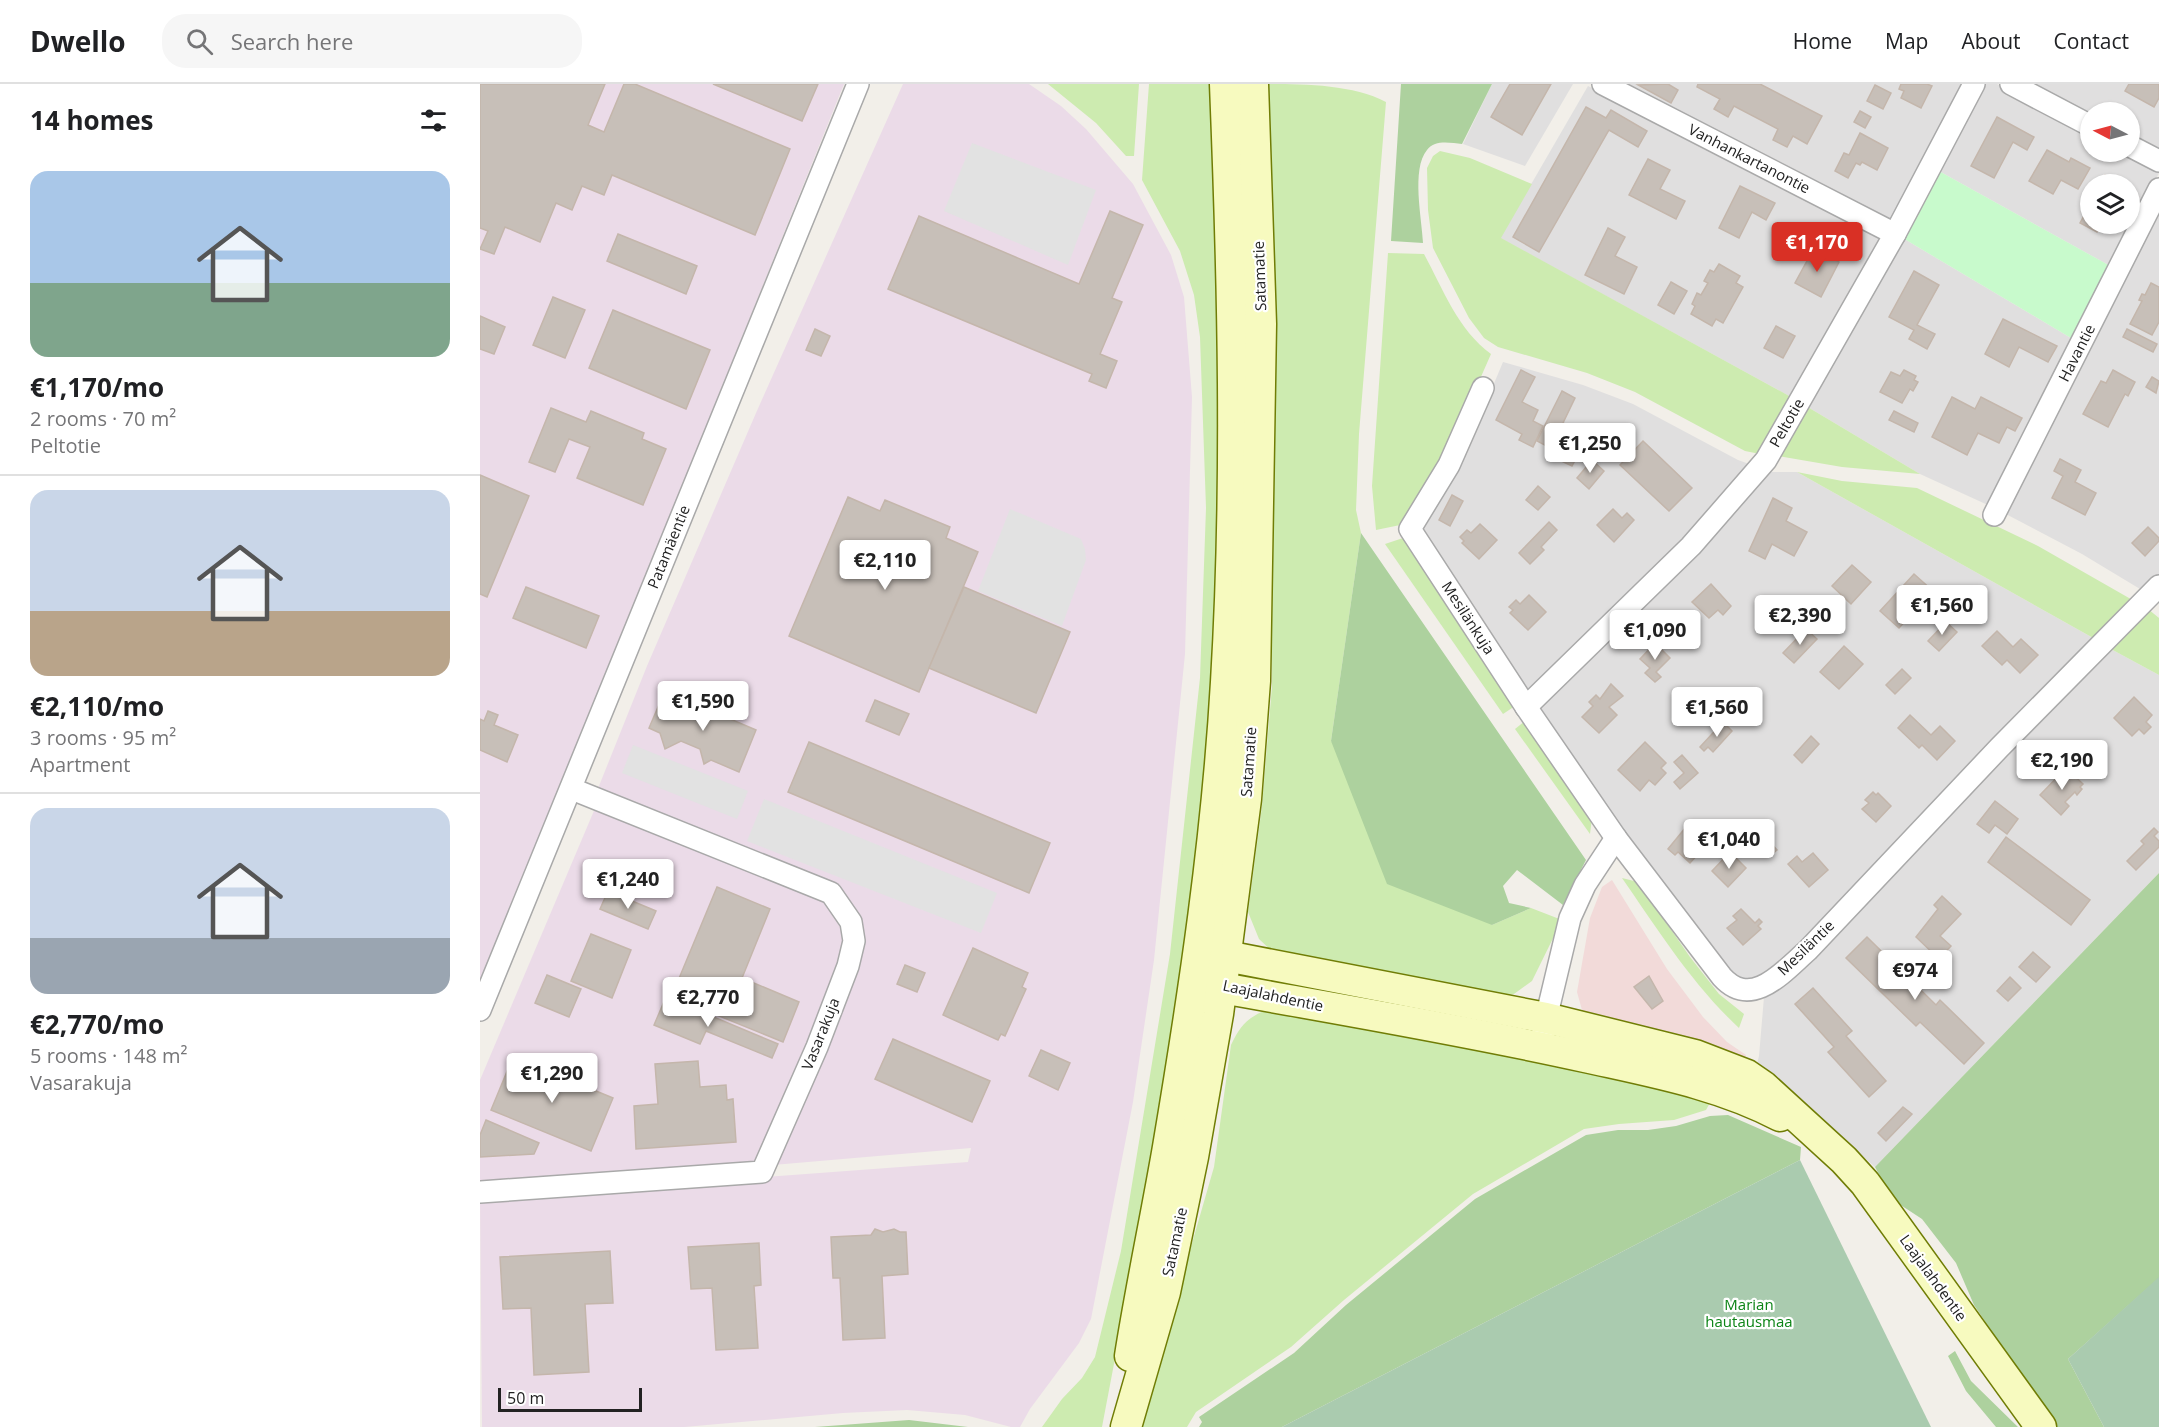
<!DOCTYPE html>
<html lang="en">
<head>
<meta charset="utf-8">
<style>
	body { margin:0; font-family:"Open Sans",sans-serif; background:#f6f6f6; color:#202124; height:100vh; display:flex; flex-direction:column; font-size:22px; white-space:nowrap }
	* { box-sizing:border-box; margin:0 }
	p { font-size:20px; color:#757577 }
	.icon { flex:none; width:33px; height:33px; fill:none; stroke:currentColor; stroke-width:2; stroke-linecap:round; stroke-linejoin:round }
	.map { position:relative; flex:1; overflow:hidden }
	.details { display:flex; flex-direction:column; background:#fff; width:480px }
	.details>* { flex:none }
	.needle { width:39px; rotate:276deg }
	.buttons { position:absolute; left:1600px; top:18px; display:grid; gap:12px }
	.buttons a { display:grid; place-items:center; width:60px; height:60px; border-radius:50%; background:#fff; box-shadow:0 2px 4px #0004; font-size:30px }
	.scale { position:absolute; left:18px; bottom:15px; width:144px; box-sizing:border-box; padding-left:6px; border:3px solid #222; border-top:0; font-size:16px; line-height:21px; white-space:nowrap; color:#222; -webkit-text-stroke:4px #fff; paint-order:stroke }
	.price { position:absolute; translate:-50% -51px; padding:0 14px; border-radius:6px; background:#fff; color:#222; font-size:20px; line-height:39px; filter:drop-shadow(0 2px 3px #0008) }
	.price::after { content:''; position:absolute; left:50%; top:36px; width:18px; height:14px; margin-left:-9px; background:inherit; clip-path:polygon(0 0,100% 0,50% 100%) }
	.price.current { background:#d93025; color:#fff }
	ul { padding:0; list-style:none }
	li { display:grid; align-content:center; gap:12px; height:318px; padding:0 30px }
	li+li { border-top:2px solid #e0e0e0 }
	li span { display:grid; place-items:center; height:186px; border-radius:18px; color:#555 }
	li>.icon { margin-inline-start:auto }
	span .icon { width:108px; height:108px; fill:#fffc; stroke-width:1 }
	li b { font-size:26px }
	h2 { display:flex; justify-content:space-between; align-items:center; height:72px; padding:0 30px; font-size:26px }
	header { display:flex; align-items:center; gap:36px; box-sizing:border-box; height:84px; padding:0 30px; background:#fff; border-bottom:2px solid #e0e0e0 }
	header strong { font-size:28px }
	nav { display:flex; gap:33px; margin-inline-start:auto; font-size:21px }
	.search { width:420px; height:54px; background:#f6f6f6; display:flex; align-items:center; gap:15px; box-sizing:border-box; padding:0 21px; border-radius:24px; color:#757577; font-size:22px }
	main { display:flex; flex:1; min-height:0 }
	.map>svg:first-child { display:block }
</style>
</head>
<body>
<header>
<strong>Dwello</strong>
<div class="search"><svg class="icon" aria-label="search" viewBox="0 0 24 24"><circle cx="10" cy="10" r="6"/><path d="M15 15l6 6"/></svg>Search here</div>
<nav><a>Home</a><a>Map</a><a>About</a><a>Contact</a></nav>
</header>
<main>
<section class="details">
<h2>14 homes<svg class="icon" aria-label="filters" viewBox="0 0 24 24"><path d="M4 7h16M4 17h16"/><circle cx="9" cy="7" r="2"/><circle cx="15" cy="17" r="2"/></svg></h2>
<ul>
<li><span style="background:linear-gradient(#a9c7e8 60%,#7fa58c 0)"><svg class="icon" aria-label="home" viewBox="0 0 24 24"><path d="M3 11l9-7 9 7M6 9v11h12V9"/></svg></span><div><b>€1,170/mo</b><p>2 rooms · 70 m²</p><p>Peltotie</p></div></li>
<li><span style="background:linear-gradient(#c9d6e8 65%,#b9a48a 0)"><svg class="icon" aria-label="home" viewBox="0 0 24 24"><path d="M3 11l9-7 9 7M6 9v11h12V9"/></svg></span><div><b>€2,110/mo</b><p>3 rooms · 95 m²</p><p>Apartment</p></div></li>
<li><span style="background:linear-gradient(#c9d6e8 70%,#9aa5b1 0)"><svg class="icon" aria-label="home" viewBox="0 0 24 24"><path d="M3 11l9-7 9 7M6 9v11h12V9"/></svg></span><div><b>€2,770/mo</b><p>5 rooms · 148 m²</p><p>Vasarakuja</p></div></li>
</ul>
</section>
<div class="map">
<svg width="1679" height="1343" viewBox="0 0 1679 1343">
	<rect width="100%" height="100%" fill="#f2efe9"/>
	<g fill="#e0dfdf" fill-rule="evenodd">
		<path d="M1012,0H1093L1045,82L983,60Z"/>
		<path d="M1140,0H1484L1412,138Z"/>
		<path d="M1503,0H1517L1611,49V68H1646L1679,85V89L1632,183L1457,86ZM1611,100H1650V140H1611Z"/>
		<path d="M1544,0H1679V71L1650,56V28H1611V35Z"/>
		<path d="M1108,2L1403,154L1311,313L1020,154Z"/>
		<path d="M1679,122V493L1665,508L1602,470L1522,428Z"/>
		<path d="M1421,153L1596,257L1510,422L1440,390L1326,322Z"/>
		<path d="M1023,278L1103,301L1153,320L1258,376L1272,381L1208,455L1049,610L941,444L1010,309Z"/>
		<path d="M1288,388H1317L1615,555L1323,858L1289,886L1273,896H1254L1141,747L1057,623Z"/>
		<path d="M1629,564L1679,591V789L1395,1083L1330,1026L1275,988L1279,972L1284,913L1301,903L1336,871Z"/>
	</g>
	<path fill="#f2dad9" d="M1132,796L1187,885L1223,933L1247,958L1266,971L1263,978L1112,935L1102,926L1097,908L1110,834L1122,803Z"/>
	<g fill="#ebdbe8">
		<path d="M0,0H364L0,904Z"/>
		<path d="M423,0H549L581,22L606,45L653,100L691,171L704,213L712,313L705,570L674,876L653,1018L611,1235L599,1259L550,1325L540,1343H531L485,1331L427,1326L363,1329L204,1343H2L0,1114L488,1078L491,1064L293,1081L344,965L370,820L117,707L167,582L276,329Z"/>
		<path d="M116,722L346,814L366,843L361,878L279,1081L0,1101V996Z"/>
	</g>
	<g fill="#cdebb0">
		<path d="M568,0H659L654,72H646L616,39Z"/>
		<path d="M669,0H731L742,236L741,425L727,719L682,1027L622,1343H562L582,1315L602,1294L615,1273L641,1167L690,870L720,594L726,424L720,253L714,211L700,167L662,96Z"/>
		<path d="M783,0C822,0 872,0 906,18L879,350L876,426L881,449L851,657L1012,841L1051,824L1082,836L1052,897L1034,910L1017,914L796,871L779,855L768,828L782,722L792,602L791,451Z"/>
		<path d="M960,67L990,74L1052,100L1021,154L1311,313L1280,370L1265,367L1155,308L1107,289L1018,263L1004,254L989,234L953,164L948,126L947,84L953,72Z"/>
		<path d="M908,169L944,170C963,205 978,246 1011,270L978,345L925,440L896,446L892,402Z"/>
		<path d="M1326,322L1440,390L1362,383L1298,372Z"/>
		<path d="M1317,388L1362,397L1437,404L1558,462L1656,518L1615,555Z"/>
		<path d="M923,454L1035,622L1023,630L905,460Z"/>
		<path d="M1668,525L1679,534V591L1629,564Z"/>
		<path d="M1045,637L1112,734L1110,750L1035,645Z"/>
		<path d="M1142,794L1158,798L1210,873L1239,910L1264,930L1259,944C1212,900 1178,846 1142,794Z"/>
		<path d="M786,926L1047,973L1233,1013L1226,1026L1194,1036L1139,1040L1104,1045L993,1110L864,1216L811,1263L716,1328L707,1343H659L734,1083L751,961C760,942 767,934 786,926Z"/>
	</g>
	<g fill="#add19e">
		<path d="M921,0H1012L982,60C971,59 955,55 947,66C931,85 942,135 943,159L911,157Z"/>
		<path d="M881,449L1106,776L1083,821L1037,786L1023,802L1029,819L1051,824L1012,841L907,800L851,657Z"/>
		<path d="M1679,789V1194L1588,1275L1624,1343H1576L1494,1221L1476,1179L1442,1135L1413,1116L1395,1083Z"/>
		<path d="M1248,1031L1321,1063L1320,1076L802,1343H719L722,1338L719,1333L814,1269L866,1221L995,1115L1106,1051L1138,1046H1168L1196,1042L1230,1032Z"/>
		<path d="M1475,1267L1491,1297L1538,1343H1516L1486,1307L1468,1272Z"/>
		<path d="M429,1336L488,1343H335Z"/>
	</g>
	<g fill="#aacbaf">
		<path d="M1320,1076L1451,1343H802Z"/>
		<path d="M1679,1193V1343H1624L1588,1275Z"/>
	</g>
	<path fill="#c8facc" d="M1457,86L1632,183L1596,257L1421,153Z"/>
	<g fill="#e2e2e2">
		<path d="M492,59L616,106L588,181L464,127Z"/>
		<path d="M530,425L601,455L605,465L606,476L582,542L498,507Z"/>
		<path d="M153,661L268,707L257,735L142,689Z"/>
		<path d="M284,715L517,809L501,849L267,757Z"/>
	</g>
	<g fill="#c7bfb8" stroke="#c4b6ab" stroke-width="1.5">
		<path d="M0,0H125L108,41L124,48L144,0H155L310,65L275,151L132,91L124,111L102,102L92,126L76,119L60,158L25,143L14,170L0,165L8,147L0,144Z"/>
		<path d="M233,0H338L322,37Z"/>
		<path d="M1030,0H1071L1042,51L1011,33Z"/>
		<path d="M1188,0L1198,6L1191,19L1158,1Z"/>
		<path d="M1218,0H1280L1342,32L1327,60L1313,52L1307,63L1293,56L1298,45L1254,22L1248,33L1234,25L1240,15L1217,3Z"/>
		<path d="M1421,0H1447L1452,2L1441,24L1421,14L1424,7L1419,5Z"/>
		<path d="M1649,0H1679V14L1674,23L1645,7Z"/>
		<path d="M1395,1L1411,9L1403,25L1387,17Z"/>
		<path d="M1106,23L1126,34L1131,26L1167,47L1158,63L1129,46L1059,168L1033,153Z"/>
		<path d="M1380,27L1391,33L1385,44L1374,38Z"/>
		<path d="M1517,33L1554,53L1547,66L1533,58L1514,94L1491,82Z"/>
		<path d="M1380,49L1408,64L1397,86L1382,78L1380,81L1376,79L1368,94L1355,87L1364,69L1369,71Z"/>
		<path d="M1567,66L1589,78L1591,74L1610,84L1598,105L1581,96L1573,110L1549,97Z"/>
		<path d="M1168,75L1190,86L1180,105L1205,117L1196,135L1149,111Z"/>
		<path d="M1625,91L1642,100H1620Z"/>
		<path d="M1260,102L1295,119L1286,136L1272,128L1259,154L1239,144Z"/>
		<path d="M1611,119V140H1622L1617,148L1600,139Z"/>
		<path d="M630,127L663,141L632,214L642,218L620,270L637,277L626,304L609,297L612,290L408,205L439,132L599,200Z"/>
		<path d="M1128,144L1145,153L1135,172L1157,183L1144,210L1105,191Z"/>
		<path d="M138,150L217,182L206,210L127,177Z"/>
		<path d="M1334,164L1359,178L1341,213L1315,199Z"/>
		<path d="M1239,180L1260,192L1256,199L1263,203L1243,239L1236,235L1232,242L1211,230L1215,222L1212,220L1217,209L1221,211L1228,199L1224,197L1230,186L1234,188Z"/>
		<path d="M1434,187L1459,201L1437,241L1455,250L1447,265L1429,255L1434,246L1409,233Z"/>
		<path d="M1191,198L1207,207L1194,230L1178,221Z"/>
		<path d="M1671,199L1679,203V238L1672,251L1650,240L1662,217L1659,216L1662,210L1665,211Z"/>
		<path d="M73,213L105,226L85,274L53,261Z"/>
		<path d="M133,226L230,266L206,325L109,284Z"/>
		<path d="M0,232L25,243L14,270L0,265Z"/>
		<path d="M1523,235L1577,262L1568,278L1539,263L1529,283L1505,270Z"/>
		<path d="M1296,242L1315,252L1303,274L1284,264Z"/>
		<path d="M335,245L350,252L341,272L326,266Z"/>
		<path d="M1647,245L1677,260L1673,268L1643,253Z"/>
		<path d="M1041,286L1055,293L1042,318L1058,326L1053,337L1063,342L1053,363L1039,356L1042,350L1016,336Z"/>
		<path d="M1424,286L1436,292L1434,296L1438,298L1433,307L1430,305L1422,319L1400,308L1411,288L1420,292Z"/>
		<path d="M1633,286L1655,298L1648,312L1645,310L1628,343L1603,330L1621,297L1626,299Z"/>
		<path d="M1672,293L1679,297L1676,309L1666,303Z"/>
		<path d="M1082,307L1095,314L1083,339L1099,347L1092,360L1101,365L1092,382L1079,376L1082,370L1057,357Z"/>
		<path d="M1472,313L1495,325L1501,313L1542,334L1535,347L1527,343L1519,359L1498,349L1487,371L1452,353Z"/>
		<path d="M71,324L106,338L111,327L164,349L162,355L186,365L163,421L97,394L110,363L89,355L75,388L49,378Z"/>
		<path d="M1414,327L1438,339L1434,348L1409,336Z"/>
		<path d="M1163,357L1212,404L1189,427L1140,381Z"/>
		<path d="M1580,375L1601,386L1595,398L1616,409L1605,431L1572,414L1583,392L1574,387Z"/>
		<path d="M1112,376L1124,387L1109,405L1097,394Z"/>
		<path d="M0,391L49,412L7,513L0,510Z"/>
		<path d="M1058,402L1070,413L1058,426L1046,416Z"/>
		<path d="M972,411L983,417L970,442L959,436Z"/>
		<path d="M368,413L400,427L405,416L470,443L466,454L498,468L439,608L309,552Z"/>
		<path d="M1293,414L1312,424L1306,437L1327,448L1314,472L1292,460L1285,475L1269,467Z"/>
		<path d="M1133,425L1142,434L1147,429L1154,436L1134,458L1117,441Z"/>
		<path d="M1069,438L1077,446L1061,463L1064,466L1050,480L1039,469Z"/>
		<path d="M1000,440L1017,456L999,475L982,459L984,457L980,453L987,446L991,449Z"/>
		<path d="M1668,443L1679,454V457L1665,472L1652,459Z"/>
		<path d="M1372,481L1391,498L1371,520L1352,502Z"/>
		<path d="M1434,490L1453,507L1419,544L1400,527Z"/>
		<path d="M1231,500L1251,522L1243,531L1238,526L1229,534L1212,518Z"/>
		<path d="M46,503L119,532L106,564L33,534Z"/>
		<path d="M484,503L590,548L556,629L449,584Z"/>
		<path d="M1049,511L1066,528L1048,546L1030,529L1033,526L1029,523L1036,516L1040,520Z"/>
		<path d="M1466,538L1477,548L1459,567L1448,557Z"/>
		<path d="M1326,545L1337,555L1314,579L1303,569Z"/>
		<path d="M1517,547L1533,563L1541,555L1558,571L1540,589L1527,576L1522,581L1502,562Z"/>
		<path d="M1175,559L1190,574L1176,588L1181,593L1175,598L1165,589L1170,584L1160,575Z"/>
		<path d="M1364,562L1383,580L1359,605L1340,588Z"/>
		<path d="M1422,585L1431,594L1415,610L1406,601Z"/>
		<path d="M1131,600L1143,612L1129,623L1137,631L1119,649L1102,633L1113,622L1109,618L1116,611L1120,615Z"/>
		<path d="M184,609L195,613L200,610L203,616L234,630L240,626L243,632L276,646L259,688L231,676L224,680L220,665L201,657L185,665L180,649L169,644Z"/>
		<path d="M1654,613L1672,631L1666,638L1671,643L1664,650L1659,645L1652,652L1634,634Z"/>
		<path d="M395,616L429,630L419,651L386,637Z"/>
		<path d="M8,627L18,631L14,641L38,651L27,678L0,666V635L4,637Z"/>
		<path d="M1430,631L1451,651L1460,642L1475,657L1457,676L1442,661L1439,664L1418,644Z"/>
		<path d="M1243,638L1252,647L1233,668L1228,663L1224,667L1220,663Z"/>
		<path d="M1331,652L1339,660L1322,679L1314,671Z"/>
		<path d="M329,658L570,759L549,809L308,708Z"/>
		<path d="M1165,658L1186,679L1181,684L1186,689L1175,701L1169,696L1160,707L1138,686Z"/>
		<path d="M1202,671L1218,689L1200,705L1194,698L1204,689L1194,678Z"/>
		<path d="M1586,684L1603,700L1600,703L1602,705L1597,711L1595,708L1585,718L1589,722L1581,731L1560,711Z"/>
		<path d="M1393,708L1396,711L1398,709L1411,722L1396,738L1382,725L1389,719L1385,716Z"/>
		<path d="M1515,717L1538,735L1527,750L1515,741L1509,749L1497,740Z"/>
		<path d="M1210,738L1231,756L1210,779L1198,768L1195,771L1188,765Z"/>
		<path d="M1674,744L1678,748L1674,752L1679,757V763L1656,786L1647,777L1664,760L1661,757Z"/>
		<path d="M1285,753L1297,766L1291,771L1279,758Z"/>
		<path d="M1526,753L1610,816L1591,841L1508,778Z"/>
		<path d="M1250,768L1266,784L1248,803L1232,787Z"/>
		<path d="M1333,769L1348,786L1329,803L1308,780L1317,772L1322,778Z"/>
		<path d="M237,803L290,825L262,894L319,918L303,958L227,927L230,919L195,904Z"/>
		<path d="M128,807L176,827L168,845L120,825Z"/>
		<path d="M1462,812L1481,830L1460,852L1471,862L1459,875L1436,853L1458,825L1454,821Z"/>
		<path d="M1261,825L1275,839L1279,835L1282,838L1278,842L1281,845L1263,861L1247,844L1257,836L1253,832Z"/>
		<path d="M111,850L151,866L132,914L91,897Z"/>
		<path d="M1387,853L1456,921L1460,916L1504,959L1484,980L1440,938L1436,942L1366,874Z"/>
		<path d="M493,864L548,889L542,903L546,905L525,952L521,950L518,956L463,931Z"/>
		<path d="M1553,868L1570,883L1556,898L1539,883Z"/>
		<path d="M425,881L445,889L437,908L417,900Z"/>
		<path d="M67,891L101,905L89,933L55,919Z"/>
		<path d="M1169,892L1183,917L1172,925L1154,903Z"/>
		<path d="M1530,893L1541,904L1528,917L1517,907Z"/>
		<path d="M1333,904L1372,947L1366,952L1406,997L1389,1013L1348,968L1354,963L1315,920Z"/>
		<path d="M186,913L298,960L292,974L226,947L220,960L174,941Z"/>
		<path d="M413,955L510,997L492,1038L395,995Z"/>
		<path d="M561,966L590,979L578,1006L549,992Z"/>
		<path d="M33,973L133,1014L111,1067L11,1026Z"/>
		<path d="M218,977L220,1003L246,1001L247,1016L253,1015L256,1058L156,1065L154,1022L178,1020L175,980Z"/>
		<path d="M1423,1023L1432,1030L1406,1057L1398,1049Z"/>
		<path d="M6,1036L59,1059L54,1070L0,1073V1051Z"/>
		<path d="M395,1145L403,1148L414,1145L420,1148H426L428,1190L402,1192L405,1254L363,1256L360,1194H353L351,1153L391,1151Z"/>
		<path d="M279,1159L281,1201L274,1202L278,1264L236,1266L232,1204L211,1205L208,1163Z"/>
		<path d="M130,1167L133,1219L105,1220L109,1288L54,1291L51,1224L23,1225L20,1173Z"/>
	</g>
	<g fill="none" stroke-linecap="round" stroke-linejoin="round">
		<defs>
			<g id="street">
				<path d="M1123,0L1415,150"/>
				<path d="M1531,0L1611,42"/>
				<path d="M1650,62L1679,77"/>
				<path d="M1003,304L969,381L930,445L1046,623L1136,754L1242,893C1272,926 1304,887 1328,866L1519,664L1679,502"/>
				<path d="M1514,431L1679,105"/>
				<path d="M1046,623L1211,462L1286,376L1415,150L1494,0"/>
				<path d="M0,926L378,0"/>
				<path d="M1063,947L1090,834L1105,801L1136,754"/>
				<path d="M0,1108L282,1088L337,963L368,882L374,857L371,838L351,809L92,705"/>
			</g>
			<g id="secondary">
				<path d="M729,880L746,872L1066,934L1215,971L1267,991L1283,1002L1364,1076L1385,1099L1561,1343"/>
				<path d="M726,893L742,904C863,926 984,946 1105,973C1172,988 1239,1000 1300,1032"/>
				<path d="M650,1272C661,1202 676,1133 688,1063C714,909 737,754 746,598C758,399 753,199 745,0"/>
				<path d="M646,1343L685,1208L713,1073L738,930L766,715L775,597L781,240L773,0"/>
			</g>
		</defs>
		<use href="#street" stroke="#a9a9a9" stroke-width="24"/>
		<use href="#secondary" stroke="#707d05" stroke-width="33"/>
		<use href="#street" stroke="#fff" stroke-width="21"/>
		<use href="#secondary" stroke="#f7fabf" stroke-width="30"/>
	</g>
	<g text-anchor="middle" stroke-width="4.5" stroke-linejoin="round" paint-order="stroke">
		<g font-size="15" fill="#222" stroke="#fff">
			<text transform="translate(1269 75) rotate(27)" y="5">Vanhankartanontie</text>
			<text transform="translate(780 192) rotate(-92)" y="5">Satamatie</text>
			<text transform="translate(1597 269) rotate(-63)" y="5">Havantie</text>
			<text transform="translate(1307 339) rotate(-60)" y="5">Peltotie</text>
			<text transform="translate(189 463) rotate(-68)" y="5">Patamäentie</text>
			<text transform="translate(988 534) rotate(57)" y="5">Mesilänkuja</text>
			<text transform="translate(769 678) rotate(-86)" y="5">Satamatie</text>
			<text transform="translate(1326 864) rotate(-44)" y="5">Mesiläntie</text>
			<text transform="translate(793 912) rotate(12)" y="5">Laajalahdentie</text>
			<text transform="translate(341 950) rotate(-68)" y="5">Vasarakuja</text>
			<text transform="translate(695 1158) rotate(-78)" y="5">Satamatie</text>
			<text transform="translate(1453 1194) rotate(54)" y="5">Laajalahdentie</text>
		</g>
		<g font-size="15" fill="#0c8416" stroke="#fff">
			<text x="1269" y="1226">Marian<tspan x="1269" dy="17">hautausmaa</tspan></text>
		</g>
	</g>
</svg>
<div class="buttons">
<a><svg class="needle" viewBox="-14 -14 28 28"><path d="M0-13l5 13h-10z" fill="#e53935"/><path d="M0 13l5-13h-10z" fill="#757577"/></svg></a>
<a><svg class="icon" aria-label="layers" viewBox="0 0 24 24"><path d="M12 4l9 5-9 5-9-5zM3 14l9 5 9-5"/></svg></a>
</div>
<div class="scale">50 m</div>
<b class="price current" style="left:1337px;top:189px">€1,170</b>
<b class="price" style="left:1110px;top:390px">€1,250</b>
<b class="price" style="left:405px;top:507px">€2,110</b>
<b class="price" style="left:1462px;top:552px">€1,560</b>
<b class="price" style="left:1320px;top:562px">€2,390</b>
<b class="price" style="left:1175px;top:577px">€1,090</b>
<b class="price" style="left:223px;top:648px">€1,590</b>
<b class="price" style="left:1237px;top:654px">€1,560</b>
<b class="price" style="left:1582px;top:707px">€2,190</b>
<b class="price" style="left:1249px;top:786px">€1,040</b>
<b class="price" style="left:148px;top:826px">€1,240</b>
<b class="price" style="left:1435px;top:917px">€974</b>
<b class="price" style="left:228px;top:944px">€2,770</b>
<b class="price" style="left:72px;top:1020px">€1,290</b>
</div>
</main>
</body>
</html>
